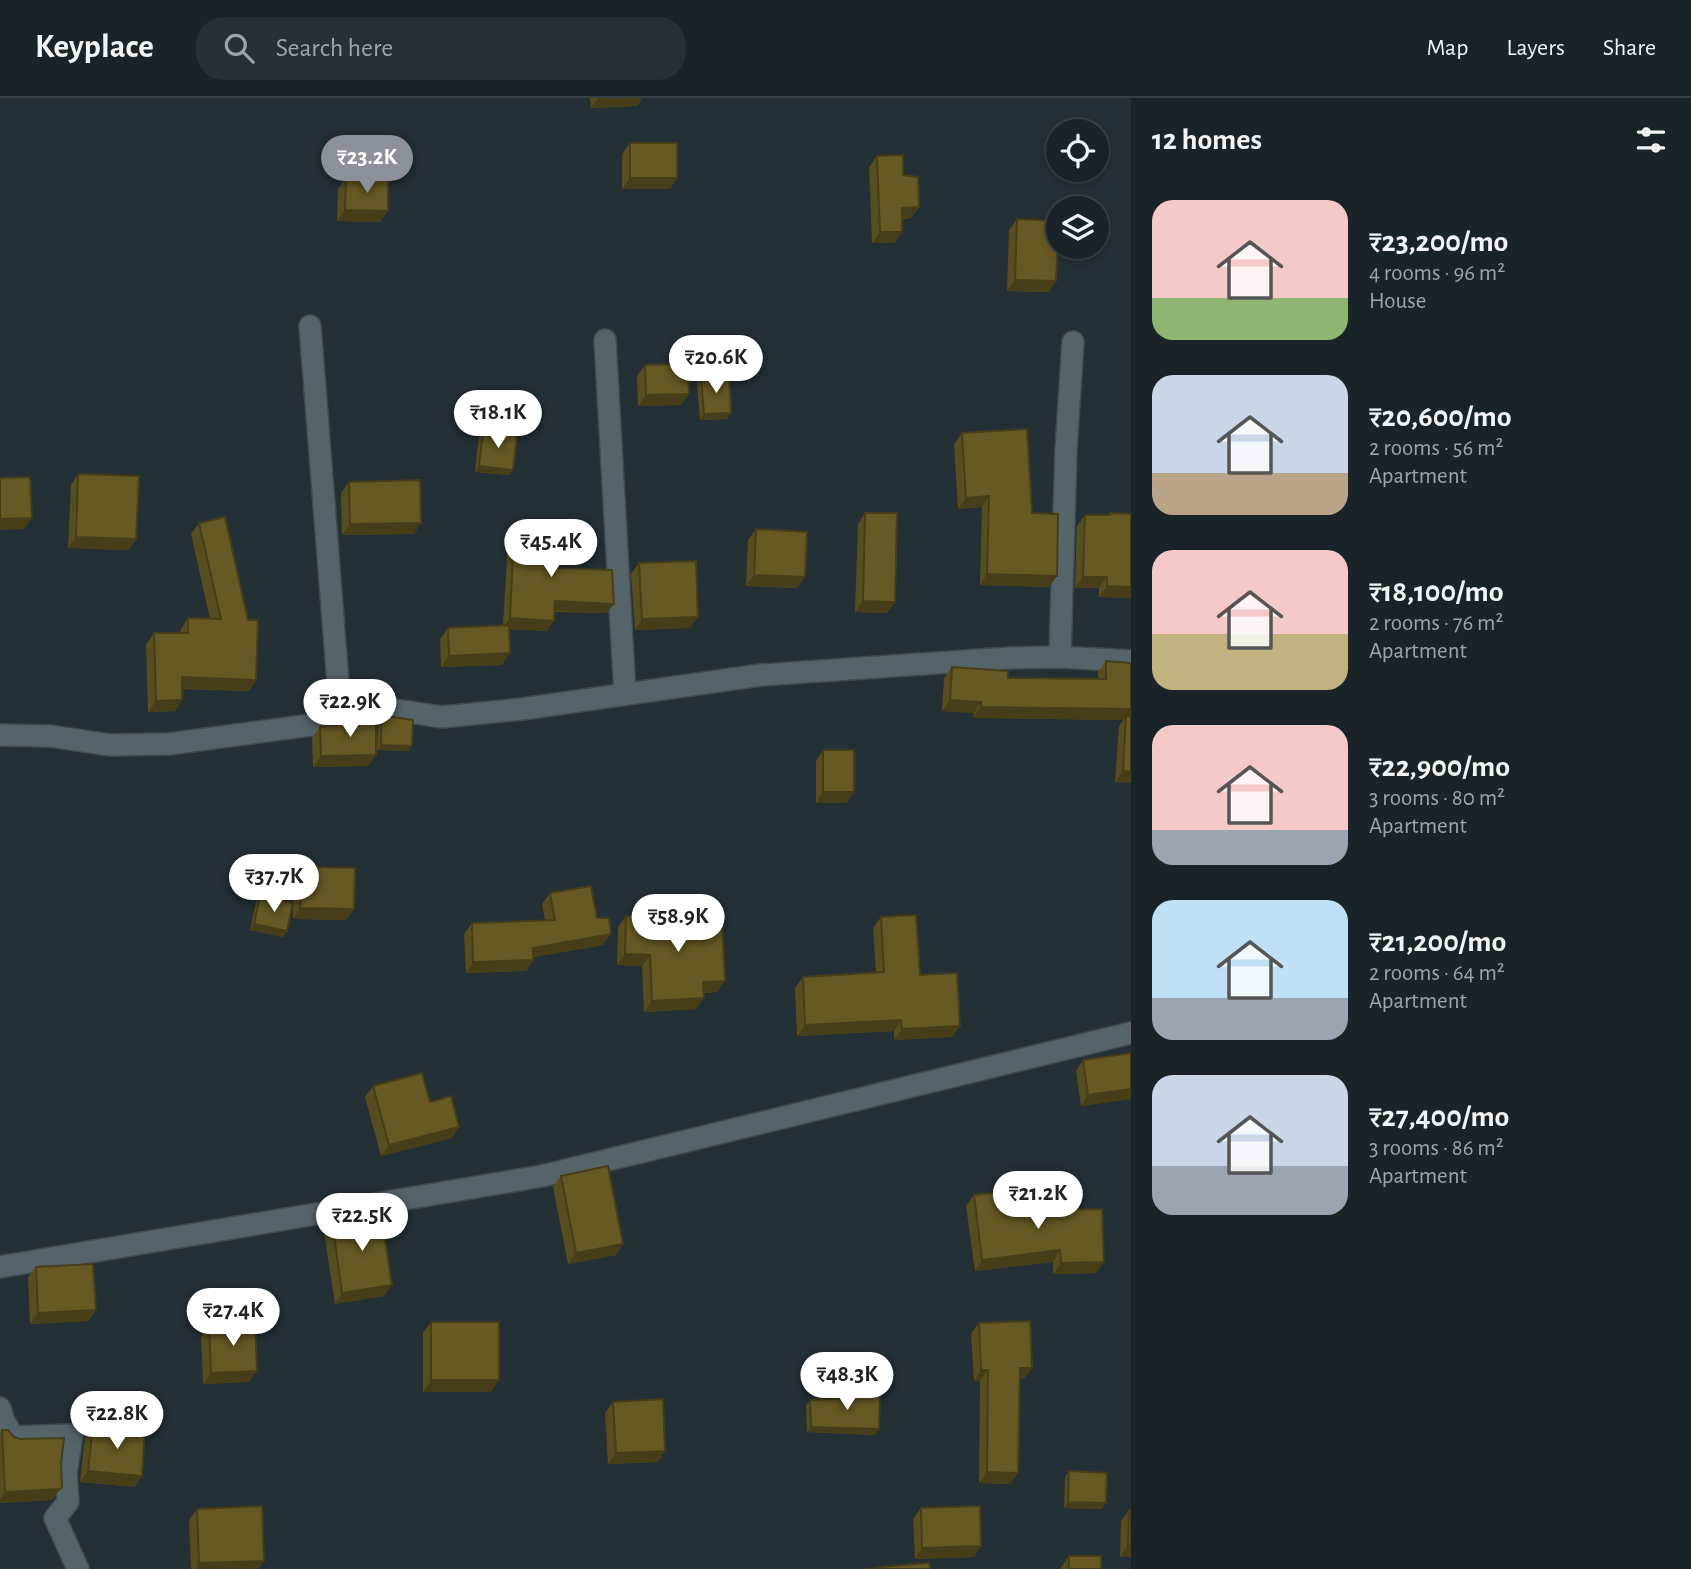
<!DOCTYPE html>
<html lang="en">
<head>
<meta charset="utf-8">
<style>
	body { margin:0; font-family:"Alegreya Sans",sans-serif; background:#273034; color:#f1f3f6; height:100vh; display:flex; flex-direction:column; font-size:26px; white-space:nowrap }
	* { box-sizing:border-box; margin:0 }
	p { font-size:23px; color:#9fa4a8 }
	.icon { flex:none; width:38px; height:38px; fill:none; stroke:currentColor; stroke-width:2; stroke-linecap:round; stroke-linejoin:round }
	.map { position:relative; flex:1; overflow:hidden }
	.details { display:flex; flex-direction:column; background:#1a2428; width:560px }
	.details>* { flex:none }
	.controls { position:absolute; left:1046px; top:21px; display:grid; gap:14px }
	.controls a { display:grid; place-items:center; width:63px; height:63px; border-radius:50%; background:#1a2428; box-shadow:0 4px 10px #0003,0 0 0 2px #384145; font-size:35px }
	.price { position:absolute; translate:-50% -60px; padding:0 16px; border-radius:24px; background:#fff; color:#222; font-size:23px; line-height:46px; filter:drop-shadow(0 2px 4px #0008) }
	.price::after { content:''; position:absolute; left:50%; top:42px; width:21px; height:16px; margin-left:-10px; background:inherit; clip-path:polygon(0 0,100% 0,50% 100%) }
	.price.current { background:#8c9099; color:#fff }
	ul { padding:0; list-style:none }
	li { display:flex; align-items:center; gap:21px; height:175px; padding:0 21px }
	li span { display:grid; place-items:center; flex:none; width:196px; height:140px; border-radius:21px; color:#555 }
	li>.icon { margin-inline-start:auto }
	span .icon { width:84px; height:84px; fill:#fffc; stroke-width:1 }
	li b { font-size:30px }
	h2 { display:flex; justify-content:space-between; align-items:center; height:84px; padding:0 21px; font-size:30px }
	header { display:flex; align-items:center; gap:42px; box-sizing:border-box; height:98px; padding:0 35px; background:#1a2428; border-bottom:2px solid #384145 }
	header strong { font-size:33px }
	nav { display:flex; gap:38px; margin-inline-start:auto; font-size:24px }
	.search { width:490px; height:63px; background:#273034; display:flex; align-items:center; gap:18px; box-sizing:border-box; padding:0 24px; border-radius:28px; color:#9fa4a8; font-size:26px }
	main { display:flex; flex:1; min-height:0 }
	.map>svg:first-child { display:block }
</style>
</head>
<body>
<header>
<strong>Keyplace</strong>
<div class="search"><svg class="icon" aria-label="search" viewBox="0 0 24 24"><circle cx="10" cy="10" r="6"/><path d="M15 15l6 6"/></svg>Search here</div>
<nav><a>Map</a><a>Layers</a><a>Share</a></nav>
</header>
<main>
<div class="map">
<svg width="1131" height="1471" viewBox="0 0 1131 1471">
	<rect width="100%" height="100%" fill="#233036"/>
	<g fill="none" stroke-linecap="round" stroke-linejoin="round">
		<defs>
			<g id="street">
				<path d="M310,228L341,623"/>
				<path d="M605,242L625,596"/>
				<path d="M1060,559L1066,351L1073,244"/>
				<path d="M0,637L50,638L110,647L169,646L341,623L382,610L442,619L522,611L761,577L1009,560L1060,559L1131,563"/>
				<path d="M0,1169L542,1078L1131,935"/>
				<path d="M0,1310L4,1323L13,1339L72,1337L66,1375L68,1404L55,1420L78,1471"/>
			</g>
		</defs>
		<use href="#street" stroke="#404b4f" stroke-width="24"/>
		<use href="#street" stroke="#556469" stroke-width="21"/>
	</g>
	<g fill="#584d1f">
		<path d="M590,0H642L637,8L591,10Z"/>
		<path d="M630,45L677,80L670,91H622V56Z"/>
		<path d="M877,58L903,77L919,109L911,120L902,121V134L894,145H872L869,69Z"/>
		<path d="M346,80L380,124L337,123L338,91Z"/>
		<path d="M1017,121L1049,194L1007,193L1009,132Z"/>
		<path d="M645,267L681,307L638,308L637,278Z"/>
		<path d="M701,279L731,315L727,321L700,322L697,285Z"/>
		<path d="M483,333L509,377L475,374L479,338Z"/>
		<path d="M962,335L1032,415L1049,489L980,487L982,409L958,411L954,346Z"/>
		<path d="M78,376L136,441L128,452L68,450L71,387Z"/>
		<path d="M349,384L414,436L342,437L341,395Z"/>
		<path d="M865,415L895,504L887,515L855,514L858,426Z"/>
		<path d="M1110,415L1131,416V500L1099,499V490H1075L1077,428L1085,417H1109Z"/>
		<path d="M199,425L256,582L249,593L182,591V602L175,613L148,614L146,547L154,535H180L181,531L188,520L210,521L191,436Z"/>
		<path d="M756,431L805,479L797,490L746,488L748,442Z"/>
		<path d="M514,433L607,515L554,514L547,533L509,531L502,567L441,569L440,541L448,530L503,527L508,442Z"/>
		<path d="M639,465L690,530L635,532L631,476Z"/>
		<path d="M1106,563L1131,565V685L1115,684L1119,629L1123,622L973,620L974,615L942,613L944,580L952,569L1008,580L1098,581V574Z"/>
		<path d="M382,619L408,653L377,652L378,625Z"/>
		<path d="M351,625L368,668L313,669L312,640L320,629Z"/>
		<path d="M823,652L847,705H816V663Z"/>
		<path d="M302,769L346,822L293,821V806L287,833L283,839L250,832L256,804L260,798L293,805L294,780Z"/>
		<path d="M550,795L597,820L603,847L533,859V862L526,873L466,875L464,836L472,825L545,822L542,806Z"/>
		<path d="M626,818L717,894L704,895L696,911L644,914L642,868L617,867L618,829Z"/>
		<path d="M881,819L920,877L952,939L894,942V933L797,938L795,890L803,879L876,875L873,830Z"/>
		<path d="M1131,955V1001L1081,1008L1076,973L1083,962Z"/>
		<path d="M373,988L430,1004L459,1029L452,1040L381,1058L365,999Z"/>
		<path d="M561,1078L616,1157L568,1166L553,1089Z"/>
		<path d="M974,1097L1012,1113L1096,1175L1053,1176V1164L975,1173L966,1108Z"/>
		<path d="M332,1123L384,1198L335,1206L324,1134Z"/>
		<path d="M36,1169L96,1212L88,1223L30,1226L28,1180Z"/>
		<path d="M431,1224L491,1294H423V1235Z"/>
		<path d="M979,1225L1024,1281H1019L1010,1386L979,1385L980,1283H974L971,1236Z"/>
		<path d="M209,1227L249,1284L203,1286L201,1238Z"/>
		<path d="M850,1295L875,1337L807,1334L806,1308L810,1302L846,1301Z"/>
		<path d="M613,1304L665,1353L658,1364L608,1366L605,1315Z"/>
		<path d="M93,1328L142,1378L134,1389L80,1384L85,1339Z"/>
		<path d="M2,1332L52,1402L0,1405V1335Z"/>
		<path d="M1069,1373L1102,1411L1064,1410L1065,1379Z"/>
		<path d="M921,1410L981,1448L974,1459L915,1461L913,1421Z"/>
		<path d="M197,1411L258,1471H191L189,1422Z"/>
		<path d="M1129,1412L1131,1459H1120L1121,1423Z"/>
		<path d="M1069,1458L1101,1471H1061V1469Z"/>
	</g>
	<g fill="#473e19">
		<path d="M598,0H642L637,8L591,10Z"/>
		<path d="M630,80H677L670,91H622Z"/>
		<path d="M919,109L911,120L894,121L902,110Z"/>
		<path d="M345,112L388,113L380,124L337,123Z"/>
		<path d="M880,134H902L894,145H872Z"/>
		<path d="M1015,182L1056,183L1049,194L1007,193Z"/>
		<path d="M689,296L681,307L638,308L646,297Z"/>
		<path d="M731,315L727,321L700,322L704,316Z"/>
		<path d="M479,368L513,372L509,377L475,374Z"/>
		<path d="M989,398L982,409L958,411L966,400Z"/>
		<path d="M32,420L24,431L0,432V421Z"/>
		<path d="M421,425L414,436L342,437L350,426Z"/>
		<path d="M76,439L136,441L128,452L68,450Z"/>
		<path d="M987,476L1057,478L1049,489L980,487Z"/>
		<path d="M754,477L805,479L797,490L746,488Z"/>
		<path d="M1083,479H1107L1099,490H1075Z"/>
		<path d="M1107,488L1131,489V500L1099,499Z"/>
		<path d="M555,503L614,506L607,515L548,513Z"/>
		<path d="M863,503L895,504L887,515L855,514Z"/>
		<path d="M698,519L690,530L635,532L642,521Z"/>
		<path d="M510,520L554,523L547,533L503,530Z"/>
		<path d="M510,555L502,567L441,569L449,558Z"/>
		<path d="M182,579L256,582L249,593L174,590Z"/>
		<path d="M182,602L175,613L148,614L156,603Z"/>
		<path d="M950,602L981,604L974,615L942,613Z"/>
		<path d="M981,609L1131,611V623L1126,618L1123,622L973,620Z"/>
		<path d="M381,647L412,648L408,653L377,652Z"/>
		<path d="M376,657L368,668L313,669L321,658Z"/>
		<path d="M1123,673L1131,674V685L1115,684Z"/>
		<path d="M823,694H854L847,705H816Z"/>
		<path d="M300,810L354,811L346,822L293,821Z"/>
		<path d="M254,826L287,833L283,839L250,832Z"/>
		<path d="M611,836L603,847L525,861L533,850Z"/>
		<path d="M625,856L650,857L642,868L617,867Z"/>
		<path d="M533,862L526,873L466,875L473,864Z"/>
		<path d="M725,883L717,894L695,895L703,884Z"/>
		<path d="M704,900L696,911L644,914L652,903Z"/>
		<path d="M901,922L894,933L797,938L805,927Z"/>
		<path d="M960,928L952,939L894,942L902,931Z"/>
		<path d="M1131,991V1001L1081,1008L1088,997Z"/>
		<path d="M459,1029L452,1040L381,1058L389,1047Z"/>
		<path d="M623,1146L616,1157L568,1166L576,1155Z"/>
		<path d="M1060,1152L1053,1164L975,1173L982,1162Z"/>
		<path d="M1104,1164L1096,1175L1053,1176L1061,1165Z"/>
		<path d="M392,1187L384,1198L335,1206L342,1195Z"/>
		<path d="M96,1212L88,1223L30,1226L38,1215Z"/>
		<path d="M1020,1270H1032L1024,1281H1012Z"/>
		<path d="M981,1272H988L980,1283H974Z"/>
		<path d="M257,1273L249,1284L203,1286L211,1275Z"/>
		<path d="M431,1282H499L491,1294H423Z"/>
		<path d="M811,1329L879,1331L875,1337L807,1334Z"/>
		<path d="M665,1353L658,1364L608,1366L616,1355Z"/>
		<path d="M88,1373L142,1378L134,1389L80,1384Z"/>
		<path d="M987,1374L1018,1375L1010,1386L979,1385Z"/>
		<path d="M62,1389L52,1402L0,1405V1401L5,1394Z"/>
		<path d="M1068,1404L1106,1405L1102,1411L1064,1410Z"/>
		<path d="M981,1448L974,1459L915,1461L922,1450Z"/>
		<path d="M1128,1448H1131V1459H1120Z"/>
		<path d="M264,1463L258,1471H196L199,1465Z"/>
	</g>
	<g fill="#665924" stroke="#473e19" stroke-width="2">
		<rect x="630" y="45" width="47" height="35"/>
		<path d="M903,57V77L918,79L919,109L902,110V134H880L877,58Z"/>
		<path d="M346,80L388,82V113L345,112Z"/>
		<path d="M1017,121L1059,123L1056,183L1015,182Z"/>
		<path d="M688,266L689,296L646,297L645,267Z"/>
		<path d="M729,278L731,315L704,316L701,279Z"/>
		<path d="M1027,331L1032,415L1058,416L1057,478L987,476L989,398L966,400L962,335Z"/>
		<path d="M483,333L517,337L513,372L479,368Z"/>
		<path d="M78,376L139,378L136,441L76,439Z"/>
		<path d="M30,379L32,420L0,421V380Z"/>
		<path d="M420,382L421,425L350,426L349,384Z"/>
		<path d="M865,415H897L895,504L863,503Z"/>
		<path d="M1110,415L1131,416V489L1107,488V479H1083L1085,417H1110Z"/>
		<path d="M225,419L248,522H258L256,582L182,579V602L156,603L154,535H188V520L221,521L199,425Z"/>
		<path d="M756,431L807,434L805,479L754,477Z"/>
		<path d="M514,433L558,435L556,470L612,472L614,506L555,503L554,523L510,520Z"/>
		<path d="M696,463L698,519L642,521L639,465Z"/>
		<path d="M509,527L510,555L449,558L448,530Z"/>
		<path d="M1106,563L1131,565V611L981,609V604L950,602L952,569L1008,573V580L1106,581Z"/>
		<path d="M376,618V657L321,658L320,629L351,625Z"/>
		<path d="M387,618L413,622L412,648L381,647L382,619Z"/>
		<path d="M1126,618H1131V674L1123,673Z"/>
		<rect x="823" y="652" width="31" height="42"/>
		<path d="M302,769L355,770L354,811L300,810Z"/>
		<path d="M591,788L597,820H609L611,836L533,850V862L473,864L472,825L555,822L550,795Z"/>
		<path d="M260,798L293,805L287,833L254,826Z"/>
		<path d="M916,817L920,877L957,875L960,928L902,931L901,922L805,927L803,879L884,874L881,819Z"/>
		<path d="M626,818L685,819V824L722,822L725,883L703,884L704,900L652,903L650,857L625,856Z"/>
		<path d="M1131,955V991L1088,997L1083,962Z"/>
		<path d="M422,975L430,1004L451,998L459,1029L389,1047L373,988Z"/>
		<path d="M608,1068L623,1146L576,1155L561,1078Z"/>
		<path d="M1009,1093L1012,1113L1102,1111L1104,1164L1061,1165L1060,1152L982,1162L974,1097Z"/>
		<path d="M381,1116L392,1187L342,1195L332,1123Z"/>
		<path d="M93,1166L96,1212L38,1215L36,1169Z"/>
		<path d="M1030,1223L1032,1270H1020L1018,1375L987,1374L988,1272H981L979,1225Z"/>
		<rect x="431" y="1224" width="68" height="58"/>
		<path d="M255,1225L257,1273L211,1275L209,1227Z"/>
		<path d="M850,1295H880L879,1331L811,1329L810,1302L850,1300Z"/>
		<path d="M663,1301L665,1353L616,1355L613,1304Z"/>
		<path d="M93,1328L145,1331L142,1378L88,1373Z"/>
		<path d="M2,1332H8L14,1339L20,1341L64,1340L61,1365L62,1389L60,1391L5,1394Z"/>
		<path d="M1069,1373L1107,1375L1106,1405L1068,1404Z"/>
		<path d="M262,1408L264,1463L199,1465L197,1411Z"/>
		<path d="M980,1408L981,1448L922,1450L921,1410Z"/>
		<path d="M1129,1412H1131V1448H1128Z"/>
		<rect x="1069" y="1458" width="32" height="13"/>
		<path d="M929,1465L930,1471H865L881,1470L880,1469Z"/>
	</g>
</svg>
<div class="controls">
<a><svg class="icon" aria-label="locate" viewBox="0 0 24 24"><circle cx="12" cy="12" r="6"/><path d="M12 2v4M12 18v4M2 12h4M18 12h4"/></svg></a>
<a><svg class="icon" aria-label="layers" viewBox="0 0 24 24"><path d="M12 4l9 5-9 5-9-5zM3 14l9 5 9-5"/></svg></a>
</div>
<b class="price current" style="left:367px;top:97px">₹23.2K</b>
<b class="price" style="left:716px;top:297px">₹20.6K</b>
<b class="price" style="left:498px;top:352px">₹18.1K</b>
<b class="price" style="left:551px;top:481px">₹45.4K</b>
<b class="price" style="left:350px;top:641px">₹22.9K</b>
<b class="price" style="left:274px;top:816px">₹37.7K</b>
<b class="price" style="left:678px;top:856px">₹58.9K</b>
<b class="price" style="left:1038px;top:1133px">₹21.2K</b>
<b class="price" style="left:362px;top:1155px">₹22.5K</b>
<b class="price" style="left:233px;top:1250px">₹27.4K</b>
<b class="price" style="left:847px;top:1314px">₹48.3K</b>
<b class="price" style="left:117px;top:1353px">₹22.8K</b>
</div>
<section class="details">
<h2>12 homes<svg class="icon" aria-label="filters" viewBox="0 0 24 24"><path d="M4 7h16M4 17h16"/><circle cx="9" cy="7" r="2"/><circle cx="15" cy="17" r="2"/></svg></h2>
<ul>
<li><span style="background:linear-gradient(#f6c9c9 70%,#8fb573 0)"><svg class="icon" aria-label="home" viewBox="0 0 24 24"><path d="M3 11l9-7 9 7M6 9v11h12V9"/></svg></span><div><b>₹23,200/mo</b><p>4 rooms · 96 m²</p><p>House</p></div></li>
<li><span style="background:linear-gradient(#c9d6e8 70%,#b9a48a 0)"><svg class="icon" aria-label="home" viewBox="0 0 24 24"><path d="M3 11l9-7 9 7M6 9v11h12V9"/></svg></span><div><b>₹20,600/mo</b><p>2 rooms · 56 m²</p><p>Apartment</p></div></li>
<li><span style="background:linear-gradient(#f6c9c9 60%,#c2b280 0)"><svg class="icon" aria-label="home" viewBox="0 0 24 24"><path d="M3 11l9-7 9 7M6 9v11h12V9"/></svg></span><div><b>₹18,100/mo</b><p>2 rooms · 76 m²</p><p>Apartment</p></div></li>
<li><span style="background:linear-gradient(#f6c9c9 75%,#9aa5b1 0)"><svg class="icon" aria-label="home" viewBox="0 0 24 24"><path d="M3 11l9-7 9 7M6 9v11h12V9"/></svg></span><div><b>₹22,900/mo</b><p>3 rooms · 80 m²</p><p>Apartment</p></div></li>
<li><span style="background:linear-gradient(#bfe0f5 70%,#9aa5b1 0)"><svg class="icon" aria-label="home" viewBox="0 0 24 24"><path d="M3 11l9-7 9 7M6 9v11h12V9"/></svg></span><div><b>₹21,200/mo</b><p>2 rooms · 64 m²</p><p>Apartment</p></div></li>
<li><span style="background:linear-gradient(#c9d6e8 65%,#9aa5b1 0)"><svg class="icon" aria-label="home" viewBox="0 0 24 24"><path d="M3 11l9-7 9 7M6 9v11h12V9"/></svg></span><div><b>₹27,400/mo</b><p>3 rooms · 86 m²</p><p>Apartment</p></div></li>
</ul>
</section>
</main>
</body>
</html>
